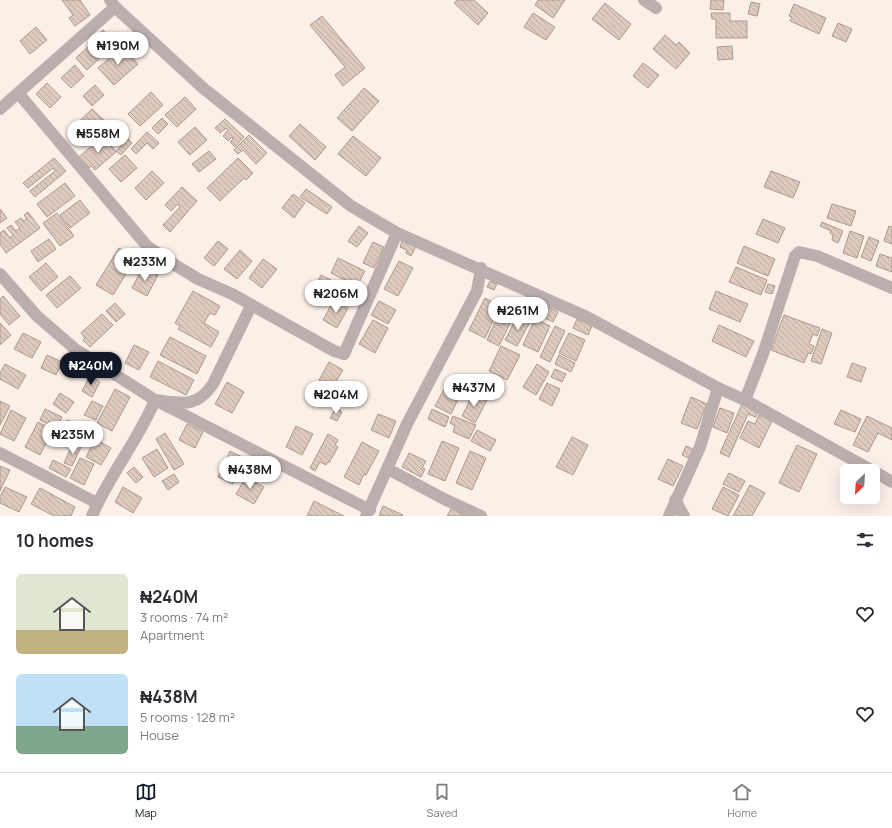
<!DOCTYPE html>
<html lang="en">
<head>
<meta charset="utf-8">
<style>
	body { margin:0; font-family:Manrope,sans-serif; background:#f7f7f7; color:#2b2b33; height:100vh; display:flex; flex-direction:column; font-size:15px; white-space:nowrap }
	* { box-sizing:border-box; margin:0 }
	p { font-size:13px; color:#7c7c81 }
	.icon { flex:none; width:22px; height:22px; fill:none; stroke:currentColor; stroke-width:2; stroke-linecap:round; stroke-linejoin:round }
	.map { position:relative; height:516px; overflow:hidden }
	.sheet { display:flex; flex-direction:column; background:#fff; flex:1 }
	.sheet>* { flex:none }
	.needle { width:26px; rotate:205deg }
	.tools { position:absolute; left:840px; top:464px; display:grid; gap:8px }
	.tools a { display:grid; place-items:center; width:40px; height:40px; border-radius:6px; background:#fff; box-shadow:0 4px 16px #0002; font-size:20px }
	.price { position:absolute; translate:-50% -34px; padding:0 9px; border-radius:14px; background:#fff; color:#222; font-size:13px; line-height:26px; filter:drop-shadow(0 1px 2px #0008) }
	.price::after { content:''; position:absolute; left:50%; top:24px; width:12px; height:9px; margin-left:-6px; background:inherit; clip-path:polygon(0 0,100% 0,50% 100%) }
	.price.active { background:#111827; color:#fff }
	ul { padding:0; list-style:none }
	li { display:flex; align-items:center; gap:12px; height:100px; padding:0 16px }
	li span { display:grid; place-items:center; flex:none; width:112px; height:80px; border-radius:6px; color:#555 }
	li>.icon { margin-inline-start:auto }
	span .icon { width:48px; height:48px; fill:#fffc; stroke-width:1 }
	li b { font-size:17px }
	h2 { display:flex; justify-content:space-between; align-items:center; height:48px; padding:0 16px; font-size:17px }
	.dock { display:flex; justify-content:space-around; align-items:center; height:56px; border-top:1px solid #e1e1e2; background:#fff; font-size:11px; color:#7c7c81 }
	.dock a { display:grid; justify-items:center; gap:2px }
	.dock .active { color:#111827 }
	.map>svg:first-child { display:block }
</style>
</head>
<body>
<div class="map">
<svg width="892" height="516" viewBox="0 0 892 516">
	<defs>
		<pattern id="building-back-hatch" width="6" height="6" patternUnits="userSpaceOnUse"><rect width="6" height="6" fill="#dec9bd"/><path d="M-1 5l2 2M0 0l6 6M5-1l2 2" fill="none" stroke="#bfada3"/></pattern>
	</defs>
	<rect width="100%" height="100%" fill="#fcefe8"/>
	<g fill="url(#building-back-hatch)" stroke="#ad998e">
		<path d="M62,0H80L90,15L75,26L69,18L73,15Z"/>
		<path d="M457,0H474L488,13L478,25L454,3Z"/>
		<path d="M538,0H565L553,18L535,5Z"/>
		<path d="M711,0H724L723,10L710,9Z"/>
		<path d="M751,2L760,4L757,16L748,14Z"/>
		<path d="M605,3L631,24L619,40L592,19Z"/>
		<path d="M794,4L826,18L819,34L790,21L792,17L789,16Z"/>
		<path d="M533,13L555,27L546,40L524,27Z"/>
		<path d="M711,13H730V21H747V38H716V19H712Z"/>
		<path d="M322,16L365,68L343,86L335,75L345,67L310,25Z"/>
		<path d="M838,23L852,29L846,42L832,36Z"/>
		<path d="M36,27L47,40L30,54L20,41Z"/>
		<path d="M103,30L116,43L105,54L92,40Z"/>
		<path d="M665,35L676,45L679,42L690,53L676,69L653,49Z"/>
		<path d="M91,44L102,56L87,70L76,58Z"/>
		<path d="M732,46L733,59L718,60L717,47Z"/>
		<path d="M123,47L138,64L114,85L98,68Z"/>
		<path d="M643,63L659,75L648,88L633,76Z"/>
		<path d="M75,65L84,76L71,88L61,78Z"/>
		<path d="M47,83L61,97L50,108L36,94Z"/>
		<path d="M95,85L104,95L92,106L83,96Z"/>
		<path d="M364,88L379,101L352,131L337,118Z"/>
		<path d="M151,92L163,105L140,126L128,114Z"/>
		<path d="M185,97L196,109L177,127L165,115Z"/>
		<path d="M92,109L110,126L92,143L89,140L85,145L70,130Z"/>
		<path d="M162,118L168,124L158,134L152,128Z"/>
		<path d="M225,119L244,137L235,147L230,142L233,139L232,137L228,141L223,136L228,130L226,128L220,133L215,128Z"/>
		<path d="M300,124L326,147L315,160L289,136Z"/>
		<path d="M195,127L207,140L190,155L178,142Z"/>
		<path d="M147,132L159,143L153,149L147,143L136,154L131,149Z"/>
		<path d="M249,135L267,153L256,164L243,150L238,154L234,150Z"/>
		<path d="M103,136L116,152L95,170L91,166L89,168L79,157Z"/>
		<path d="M353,136L381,158L366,176L338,154Z"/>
		<path d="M128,139L132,143L121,155L116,151Z"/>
		<path d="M209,151L216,159L199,172L192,164Z"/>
		<path d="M125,155L137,168L121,182L109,169Z"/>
		<path d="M54,158L66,171L35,197L30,191L55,171L53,168L28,188L23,183Z"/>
		<path d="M238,158L253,173L246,180L244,178L220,201L207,188Z"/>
		<path d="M152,171L164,183L146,200L135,188Z"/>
		<path d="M771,171L800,182L793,198L764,187Z"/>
		<path d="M65,183L75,196L47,217L37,204Z"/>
		<path d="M182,187L197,201L170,232L163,225L180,207L178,204L171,211L165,205Z"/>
		<path d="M306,189L332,207L327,214L300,197Z"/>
		<path d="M293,194L305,203L294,218L282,208Z"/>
		<path d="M80,200L90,213L70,228L60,215Z"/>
		<path d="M832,204L856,211L851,226L827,218Z"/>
		<path d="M0,209L7,218L0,223Z"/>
		<path d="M28,212L40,228L6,253L0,244V233L4,230L10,238L13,235L7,228L11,225L16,231L20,228L15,222L21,218L24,221L27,219L24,215Z"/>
		<path d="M57,213L74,236L60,246L43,223Z"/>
		<path d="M763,219L785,228L778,243L756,234Z"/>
		<path d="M822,222L843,231L838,243L832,240L833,235L830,233L831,231L820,226Z"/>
		<path d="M359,226L368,233L357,247L348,241Z"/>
		<path d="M889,226L892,227V244L884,241Z"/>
		<path d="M850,231L864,236L857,258L843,253Z"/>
		<path d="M869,237L879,241L871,261L861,257Z"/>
		<path d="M403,238L417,244L411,256L406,253L407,250L400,247Z"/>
		<path d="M49,239L56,249L38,262L31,251Z"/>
		<path d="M218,241L228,249L214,266L204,258Z"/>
		<path d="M373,242L384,247L374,268L363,263Z"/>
		<path d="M744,246L775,259L768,276L737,263Z"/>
		<path d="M119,248L135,259L113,295L96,285Z"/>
		<path d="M240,250L252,261L237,279L224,269Z"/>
		<path d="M880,254L892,258V272L876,266Z"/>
		<path d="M338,258L365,271L357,286L331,273Z"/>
		<path d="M263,259L277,269L262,288L249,278Z"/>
		<path d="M399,261L413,268L398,296L384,289Z"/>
		<path d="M46,263L58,277L41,291L29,277Z"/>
		<path d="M143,267L158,275L147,296L132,288Z"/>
		<path d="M736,267L767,280L761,295L729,282Z"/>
		<path d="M321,275L339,284L333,296L315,287Z"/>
		<path d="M70,276L81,288L57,308L46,295Z"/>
		<path d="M490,281L497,284L494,290L487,287Z"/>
		<path d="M768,284L775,286L772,294L765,292Z"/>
		<path d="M193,291L220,306L215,315L210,313L204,323L219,332L211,347L178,329L180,326L175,323Z"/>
		<path d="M716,291L748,304L740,322L709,309Z"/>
		<path d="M3,296L20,316L9,325L0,314V299Z"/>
		<path d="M485,298L500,306L485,338L469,330Z"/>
		<path d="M334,300L348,308L337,328L323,320Z"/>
		<path d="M379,301L396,310L388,324L371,315Z"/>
		<path d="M115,303L125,314L116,322L106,311Z"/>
		<path d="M544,305L558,312L553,322L539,315Z"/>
		<path d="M502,307L515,313L499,346L487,340Z"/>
		<path d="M102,314L113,325L90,347L83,340L85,338L81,333Z"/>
		<path d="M518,315L530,322L517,346L505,340Z"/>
		<path d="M784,315L820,328L817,336L813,334L809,344L814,346L811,354L808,353L804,363L771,350Z"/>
		<path d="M535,319L550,326L538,352L523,345Z"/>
		<path d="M577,319L592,326L588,335L573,328Z"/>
		<path d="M373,320L388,328L375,353L359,344Z"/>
		<path d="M0,323L11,335L0,345Z"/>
		<path d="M719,325L754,341L746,357L712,341Z"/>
		<path d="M555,326L565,331L550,362L540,357Z"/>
		<path d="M822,329L832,333L821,364L811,361Z"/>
		<path d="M23,333L41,342L32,358L14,349Z"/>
		<path d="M569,333L585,340L576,361L559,353Z"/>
		<path d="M170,337L206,356L197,374L160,355Z"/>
		<path d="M134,345L149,352L139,370L125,363Z"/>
		<path d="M501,346L520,355L507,380L489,371Z"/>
		<path d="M47,355L62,362L56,375L41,368Z"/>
		<path d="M559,355L575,363L571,372L555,364Z"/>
		<path d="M158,361L194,380L186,395L150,377Z"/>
		<path d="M329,362L343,370L332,388L319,380Z"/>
		<path d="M852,363L866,368L861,382L847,377Z"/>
		<path d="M5,364L26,375L18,389L0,379V373Z"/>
		<path d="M537,364L549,372L536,395L523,387Z"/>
		<path d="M555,369L566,374L562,382L551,377Z"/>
		<path d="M90,376L100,382L92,397L82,391Z"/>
		<path d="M449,380L464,387L451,414L435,406Z"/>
		<path d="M227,382L244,392L232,413L215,404Z"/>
		<path d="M547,383L560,389L552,406L539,399Z"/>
		<path d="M115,389L130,397L112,431L97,423Z"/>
		<path d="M60,393L74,402L66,413L53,404Z"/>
		<path d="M473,394L487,400L475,423L462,416Z"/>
		<path d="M691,397L707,404L697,429L681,423Z"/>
		<path d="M0,401L10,406L0,425Z"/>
		<path d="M92,401L103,406L96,420L84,415Z"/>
		<path d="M742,404L758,411L756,417L748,414L729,457L720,453Z"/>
		<path d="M336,408L342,412L337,421L330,418Z"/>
		<path d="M720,408L734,413L727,433L713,427Z"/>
		<path d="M45,409L62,417L57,428L40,420Z"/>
		<path d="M432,409L449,417L445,427L428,419Z"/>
		<path d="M11,410L26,418L14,441L0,434Z"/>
		<path d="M841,410L861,419L855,432L834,424Z"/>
		<path d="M378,414L396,421L389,438L371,430Z"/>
		<path d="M759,415L772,421L759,448L740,438L748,421L755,424Z"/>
		<path d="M453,416L476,425L469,439L453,432L455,426L450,423Z"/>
		<path d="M867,416L892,428V440L878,433L868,452L853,445Z"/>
		<path d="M67,420L88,429L82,444L60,434Z"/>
		<path d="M38,422L53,430L40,455L25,447Z"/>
		<path d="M187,424L203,432L195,448L179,440Z"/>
		<path d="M296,426L313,434L302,455L286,447Z"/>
		<path d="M477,430L496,440L490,451L471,441Z"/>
		<path d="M165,433L184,464L174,470L156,439Z"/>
		<path d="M328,434L338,440L335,445L338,447L329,463L328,462L326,465L320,462L315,471L310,468Z"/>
		<path d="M572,437L588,445L573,475L556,467Z"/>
		<path d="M95,439L111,448L101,465L86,457Z"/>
		<path d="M442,441L459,448L445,481L428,474Z"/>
		<path d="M362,442L379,451L366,475L364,474L359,485L344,477Z"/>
		<path d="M73,443L81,447L72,466L64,463Z"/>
		<path d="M797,445L817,454L799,492L779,483Z"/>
		<path d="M686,446L693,449L689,458L682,455Z"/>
		<path d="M157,449L168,468L154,477L142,458Z"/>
		<path d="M230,451L246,459L233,484L218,477Z"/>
		<path d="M470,451L486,458L472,490L456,483Z"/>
		<path d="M409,453L426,461L422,468L425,469L421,477L402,467Z"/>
		<path d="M80,458L94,464L84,485L70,478Z"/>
		<path d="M668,459L683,466L673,486L658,479Z"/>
		<path d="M53,460L71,469L66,477L49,468Z"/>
		<path d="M0,466L10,470L0,491Z"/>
		<path d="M134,467L143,477L136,483L127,473Z"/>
		<path d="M729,473L745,481L739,492L723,484Z"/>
		<path d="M174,474L179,482L168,490L162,481Z"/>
		<path d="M246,477L264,487L254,504L236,494Z"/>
		<path d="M750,485L765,493L752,516H733Z"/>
		<path d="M5,487L27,497L19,512L0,503V497Z"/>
		<path d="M123,487L142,498L133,513L115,502Z"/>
		<path d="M723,487L739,495L728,516L712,509Z"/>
		<path d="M40,488L75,507L71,516H54L31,504Z"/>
		<path d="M314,501L344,516H307Z"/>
		<path d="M383,506L403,515L402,516H379Z"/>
		<path d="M451,509L466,516H447Z"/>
	</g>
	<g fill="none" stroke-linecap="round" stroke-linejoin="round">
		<g stroke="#baafad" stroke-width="12">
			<path d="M110,0L115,7L203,88L351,206L397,233L587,317L718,388L745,400L873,471"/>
			<path d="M644,0L656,8"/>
			<path d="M19,94L147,246L170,262L198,279L232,294L334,351L344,354L397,233"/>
			<path d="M0,109L115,7"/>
			<path d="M0,274L37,316L75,349L155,400L370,510"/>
			<path d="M745,400L763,354L795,256L799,252L817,256L892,288"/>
			<path d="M0,453L97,503"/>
			<path d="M388,469L444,499L481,516"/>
			<path d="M873,471L892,482"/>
			<path d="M675,500L684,516"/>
			<path d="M92,516C109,475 138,441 155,400C181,403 196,409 213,384L251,306"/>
			<path d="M366,516L407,424L477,291L481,268"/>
			<path d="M669,516L700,447L718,388"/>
		</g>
	</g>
</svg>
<div class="tools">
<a><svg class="needle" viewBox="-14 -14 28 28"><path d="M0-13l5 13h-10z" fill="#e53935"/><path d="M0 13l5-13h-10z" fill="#7c7c81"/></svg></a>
</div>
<b class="price" style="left:118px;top:66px">₦190M</b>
<b class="price" style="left:98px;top:154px">₦558M</b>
<b class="price" style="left:145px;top:282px">₦233M</b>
<b class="price" style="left:336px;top:314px">₦206M</b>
<b class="price" style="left:518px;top:331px">₦261M</b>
<b class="price active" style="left:91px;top:386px">₦240M</b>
<b class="price" style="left:474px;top:408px">₦437M</b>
<b class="price" style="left:336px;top:415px">₦204M</b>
<b class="price" style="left:73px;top:455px">₦235M</b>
<b class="price" style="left:250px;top:490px">₦438M</b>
</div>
<section class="sheet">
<h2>10 homes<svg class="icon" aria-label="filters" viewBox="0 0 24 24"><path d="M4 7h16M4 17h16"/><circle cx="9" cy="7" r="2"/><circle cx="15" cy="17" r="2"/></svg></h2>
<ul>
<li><span style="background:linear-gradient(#dfe7d0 70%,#c2b280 0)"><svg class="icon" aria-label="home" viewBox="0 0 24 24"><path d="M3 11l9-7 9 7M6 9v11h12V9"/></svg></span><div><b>₦240M</b><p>3 rooms · 74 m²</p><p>Apartment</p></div><svg class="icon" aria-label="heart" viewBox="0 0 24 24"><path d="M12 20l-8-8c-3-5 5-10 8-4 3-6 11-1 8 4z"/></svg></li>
<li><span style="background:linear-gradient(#bfe0f5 65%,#7fa58c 0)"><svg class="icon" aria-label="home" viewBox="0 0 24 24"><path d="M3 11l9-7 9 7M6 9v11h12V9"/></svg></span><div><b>₦438M</b><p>5 rooms · 128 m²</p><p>House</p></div><svg class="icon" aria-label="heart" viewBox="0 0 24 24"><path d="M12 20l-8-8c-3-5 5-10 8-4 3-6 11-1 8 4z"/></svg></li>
</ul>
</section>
<nav class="dock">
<a class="active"><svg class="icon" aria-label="map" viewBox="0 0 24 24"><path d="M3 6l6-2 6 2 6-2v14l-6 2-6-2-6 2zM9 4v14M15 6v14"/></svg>Map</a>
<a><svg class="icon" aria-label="saved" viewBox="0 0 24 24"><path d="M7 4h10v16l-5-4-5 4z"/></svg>Saved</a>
<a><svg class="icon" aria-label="home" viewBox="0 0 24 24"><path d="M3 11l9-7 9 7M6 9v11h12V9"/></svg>Home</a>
</nav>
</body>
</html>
